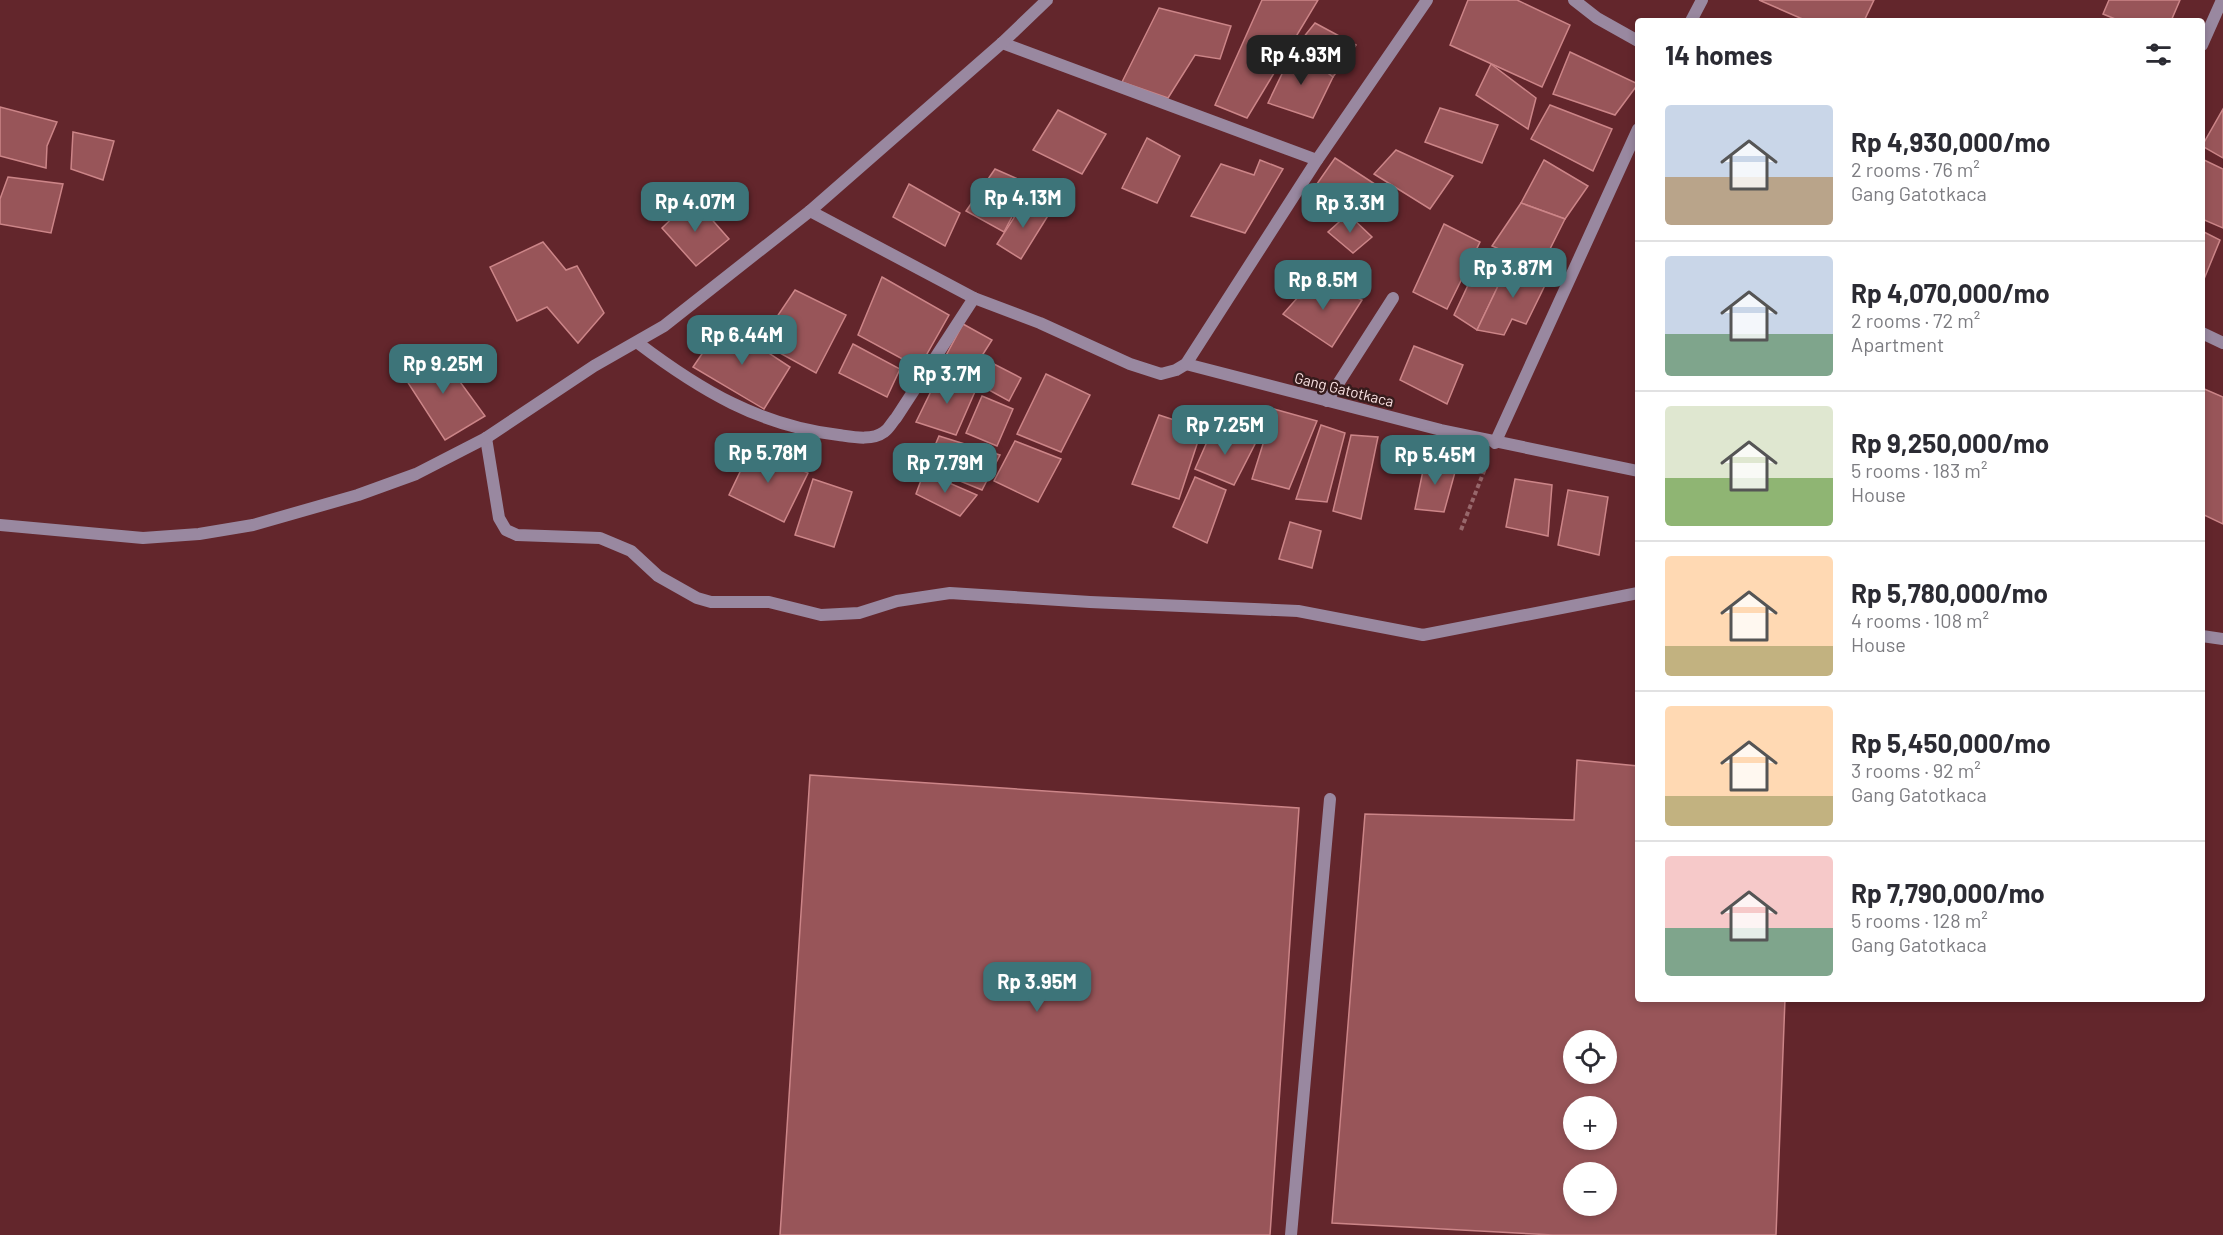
<!DOCTYPE html>
<html lang="en">
<head>
<meta charset="utf-8">
<style>
	body { margin:0; font-family:Barlow,sans-serif; background:#f7f7f7; color:#2b2b33; height:100vh; display:flex; flex-direction:column; font-size:22px; white-space:nowrap }
	* { box-sizing:border-box; margin:0 }
	p { font-size:20px; color:#7c7c81 }
	.icon { flex:none; width:33px; height:33px; fill:none; stroke:currentColor; stroke-width:2; stroke-linecap:round; stroke-linejoin:round }
	.map { position:relative; flex:1; overflow:hidden }
	.panel { position:absolute; left:1635px; top:18px; width:570px; height:984px; display:flex; flex-direction:column; background:#fff; border-radius:6px; box-shadow:0 3px 9px #0003 }
	.panel>* { flex:none }
	.buttons { position:absolute; left:1563px; top:1030px; display:grid; gap:12px }
	.buttons a { display:grid; place-items:center; width:54px; height:54px; border-radius:50%; background:#fff; box-shadow:0 3px 9px #0003; font-size:30px }
	.price { position:absolute; translate:-50% -51px; padding:0 14px; border-radius:12px; background:#3d7479; color:#fff; font-size:20px; line-height:39px; filter:drop-shadow(0 2px 3px #0008) }
	.price::after { content:''; position:absolute; left:50%; top:36px; width:18px; height:14px; margin-left:-9px; background:inherit; clip-path:polygon(0 0,100% 0,50% 100%) }
	.price.on { background:#222; color:#fff }
	ul { padding:0; list-style:none }
	li { display:flex; align-items:center; gap:18px; height:150px; padding:0 30px }
	li+li { border-top:2px solid #e1e1e2 }
	li span { display:grid; place-items:center; flex:none; width:168px; height:120px; border-radius:6px; color:#555 }
	li>.icon { margin-inline-start:auto }
	span .icon { width:72px; height:72px; fill:#fffc; stroke-width:1 }
	li b { font-size:26px }
	h2 { display:flex; justify-content:space-between; align-items:center; height:72px; padding:0 30px; font-size:26px }
	.map>svg:first-child { display:block }
</style>
</head>
<body>
<div class="map">
<svg width="2223" height="1235" viewBox="0 0 2223 1235">
	<rect width="100%" height="100%" fill="#63262c"/>
	<g fill="#985559" stroke="#cc8588" stroke-width="1.5" fill-rule="evenodd">
		<path d="M1262,0H1318L1247,118L1215,105Z"/>
		<path d="M1468,0H1517L1570,25L1542,87L1450,45Z"/>
		<path d="M1759,0H1874L1864,21H1807Z"/>
		<path d="M2109,0H2180L2171,21H2120L2103,14Z"/>
		<path d="M1159,8L1231,26L1220,59L1195,55L1168,98L1122,82Z"/>
		<path d="M1315,23L1356,45L1333,77L1294,49Z"/>
		<path d="M1294,49L1333,77L1313,118L1268,103Z"/>
		<path d="M1570,52L1638,84L1615,115L1553,94Z"/>
		<path d="M1491,64L1536,98L1528,129L1476,95Z"/>
		<path d="M1550,105L1612,129L1593,171L1531,139Z"/>
		<path d="M0,107L57,122L47,146L46,168L0,156Z"/>
		<path d="M1440,108L1498,125L1482,163L1425,142Z"/>
		<path d="M2223,109V158L2202,146Z"/>
		<path d="M1058,110L1106,134L1082,174L1033,150Z"/>
		<path d="M73,132L114,141L103,180L71,169Z"/>
		<path d="M1147,138L1180,156L1157,203L1122,188Z"/>
		<path d="M1396,150L1453,176L1430,209L1374,174Z"/>
		<path d="M1335,158L1387,192L1368,221L1312,191Z"/>
		<path d="M2202,159L2223,169V228L2202,219Z"/>
		<path d="M1260,160L1283,169L1245,233L1191,216L1221,164L1254,175Z"/>
		<path d="M1544,160L1588,186L1565,219L1521,203Z"/>
		<path d="M995,169L1029,184L1004,232L966,211Z"/>
		<path d="M8,177L63,184L51,233L0,224V199Z"/>
		<path d="M909,184L960,213L945,246L893,217Z"/>
		<path d="M693,198L729,239L696,266L662,228Z"/>
		<path d="M1026,199L1049,214L1021,259L997,244Z"/>
		<path d="M1521,203L1565,219L1541,267L1492,246Z"/>
		<path d="M1348,214L1372,237L1353,253L1328,232Z"/>
		<path d="M1444,224L1480,242L1447,309L1413,292Z"/>
		<path d="M2202,231L2220,240L2202,284Z"/>
		<path d="M543,242L566,270L577,266L604,313L578,343L547,307L517,321L490,267Z"/>
		<path d="M1484,251L1513,255L1477,330L1454,315Z"/>
		<path d="M1510,261L1548,279L1526,324L1512,319L1504,335L1477,330Z"/>
		<path d="M882,277L949,315L919,368L858,335Z"/>
		<path d="M1315,278L1362,300L1332,347L1283,314Z"/>
		<path d="M795,290L846,315L816,373L760,342Z"/>
		<path d="M723,323L790,367L764,409L693,367Z"/>
		<path d="M963,324L992,340L971,373L943,361Z"/>
		<path d="M853,344L900,369L887,397L839,373Z"/>
		<path d="M1414,346L1463,365L1447,404L1400,380Z"/>
		<path d="M436,349L485,416L445,440L403,375Z"/>
		<path d="M990,362L1021,378L1009,401L978,384Z"/>
		<path d="M1046,374L1090,395L1061,452L1017,434Z"/>
		<path d="M939,375L977,387L956,435L916,422Z"/>
		<path d="M2202,388L2223,397V524L2202,514Z"/>
		<path d="M982,396L1013,409L997,446L966,433Z"/>
		<path d="M1274,409L1317,421L1289,489L1252,479Z"/>
		<path d="M1159,415L1202,429L1179,499L1132,484Z"/>
		<path d="M1321,425L1345,433L1327,502L1296,499Z"/>
		<path d="M1214,426L1255,444L1234,485L1195,469Z"/>
		<path d="M1351,435L1378,437L1361,519L1333,511Z"/>
		<path d="M939,436L1000,455L982,490L926,467Z"/>
		<path d="M1015,441L1061,459L1038,502L994,481Z"/>
		<path d="M752,447L808,473L784,522L729,495Z"/>
		<path d="M1425,461L1457,465L1444,512L1415,509Z"/>
		<path d="M924,472L977,495L960,516L916,494Z"/>
		<path d="M1195,477L1226,490L1207,543L1173,527Z"/>
		<path d="M813,479L852,492L834,547L795,535Z"/>
		<path d="M1515,479L1552,485L1548,536L1506,527Z"/>
		<path d="M1568,490L1608,497L1599,555L1558,545Z"/>
		<path d="M1290,522L1321,531L1312,568L1279,559Z"/>
		<path d="M1577,760L1638,766V999H1785L1776,1235H1553L1332,1223L1365,814L1574,820ZM1574,1041H1606V1074H1574ZM1574,1107H1606V1140H1574ZM1574,1173H1606V1206H1574Z"/>
		<path d="M810,775L1299,808L1270,1235H780Z"/>
	</g>
	<g fill="none" stroke-linecap="round" stroke-linejoin="round">
		<path stroke="#97676b" stroke-width="4" stroke-dasharray="4.5 3" stroke-linecap="butt" d="M1461,530L1486,466"/>
		<path stroke="#9988a0" stroke-width="12" d="M1291,1235L1330,799"/>
		<g stroke="#9988a0" stroke-width="12">
			<path d="M1574,0L1597,18L1638,41"/>
			<path d="M1691,21L1702,0"/>
			<path d="M1002,43L1317,160"/>
			<path d="M2202,45L2222,0"/>
			<path d="M810,211L974,298L1040,323L1130,364L1161,374L1176,370L1186,364L1317,160L1427,0"/>
			<path d="M2202,333L2223,343"/>
			<path d="M638,343C700,390 760,426 839,435C853,437 872,441 884,432C889,429 892,422 896,418L974,298"/>
			<path d="M1186,364L1441,430L1638,471"/>
			<path d="M1327,401L1393,298"/>
			<path d="M486,438L499,518L506,530L517,535L600,538L631,551L658,576L697,598L711,602H769L821,615L859,613L897,601L950,593L1090,602L1298,611L1423,635L1638,593"/>
			<path d="M1495,443L1638,129"/>
			<path d="M0,525L143,538L199,534L253,525L358,495L416,474L486,438L594,366L664,326L810,211L1002,43L1047,0"/>
			<path d="M2202,636L2223,639"/>
		</g>
	</g>
	<g text-anchor="middle" stroke-width="5" stroke-linejoin="round" paint-order="stroke">
		<g font-size="15" fill="#fae2e3" stroke="#361b1c">
			<text transform="translate(1344 390) rotate(14)" y="5">Gang Gatotkaca</text>
		</g>
	</g>
</svg>
<div class="buttons">
<a><svg class="icon" aria-label="locate" viewBox="0 0 24 24"><circle cx="12" cy="12" r="6"/><path d="M12 2v4M12 18v4M2 12h4M18 12h4"/></svg></a>
<a>+</a>
<a>−</a>
</div>
<b class="price on" style="left:1301px;top:86px">Rp 4.93M</b>
<b class="price" style="left:1023px;top:229px">Rp 4.13M</b>
<b class="price" style="left:695px;top:233px">Rp 4.07M</b>
<b class="price" style="left:1350px;top:234px">Rp 3.3M</b>
<b class="price" style="left:1513px;top:299px">Rp 3.87M</b>
<b class="price" style="left:1323px;top:311px">Rp 8.5M</b>
<b class="price" style="left:742px;top:366px">Rp 6.44M</b>
<b class="price" style="left:443px;top:395px">Rp 9.25M</b>
<b class="price" style="left:947px;top:405px">Rp 3.7M</b>
<b class="price" style="left:1225px;top:456px">Rp 7.25M</b>
<b class="price" style="left:768px;top:484px">Rp 5.78M</b>
<b class="price" style="left:1435px;top:486px">Rp 5.45M</b>
<b class="price" style="left:945px;top:494px">Rp 7.79M</b>
<b class="price" style="left:1037px;top:1013px">Rp 3.95M</b>
<section class="panel">
<h2>14 homes<svg class="icon" aria-label="filters" viewBox="0 0 24 24"><path d="M4 7h16M4 17h16"/><circle cx="9" cy="7" r="2"/><circle cx="15" cy="17" r="2"/></svg></h2>
<ul>
<li><span style="background:linear-gradient(#c9d6e8 60%,#b9a48a 0)"><svg class="icon" aria-label="home" viewBox="0 0 24 24"><path d="M3 11l9-7 9 7M6 9v11h12V9"/></svg></span><div><b>Rp 4,930,000/mo</b><p>2 rooms · 76 m²</p><p>Gang Gatotkaca</p></div></li>
<li><span style="background:linear-gradient(#c9d6e8 65%,#7fa58c 0)"><svg class="icon" aria-label="home" viewBox="0 0 24 24"><path d="M3 11l9-7 9 7M6 9v11h12V9"/></svg></span><div><b>Rp 4,070,000/mo</b><p>2 rooms · 72 m²</p><p>Apartment</p></div></li>
<li><span style="background:linear-gradient(#dfe7d0 60%,#8fb573 0)"><svg class="icon" aria-label="home" viewBox="0 0 24 24"><path d="M3 11l9-7 9 7M6 9v11h12V9"/></svg></span><div><b>Rp 9,250,000/mo</b><p>5 rooms · 183 m²</p><p>House</p></div></li>
<li><span style="background:linear-gradient(#ffd9b3 75%,#c2b280 0)"><svg class="icon" aria-label="home" viewBox="0 0 24 24"><path d="M3 11l9-7 9 7M6 9v11h12V9"/></svg></span><div><b>Rp 5,780,000/mo</b><p>4 rooms · 108 m²</p><p>House</p></div></li>
<li><span style="background:linear-gradient(#ffd9b3 75%,#c2b280 0)"><svg class="icon" aria-label="home" viewBox="0 0 24 24"><path d="M3 11l9-7 9 7M6 9v11h12V9"/></svg></span><div><b>Rp 5,450,000/mo</b><p>3 rooms · 92 m²</p><p>Gang Gatotkaca</p></div></li>
<li><span style="background:linear-gradient(#f6c9c9 60%,#7fa58c 0)"><svg class="icon" aria-label="home" viewBox="0 0 24 24"><path d="M3 11l9-7 9 7M6 9v11h12V9"/></svg></span><div><b>Rp 7,790,000/mo</b><p>5 rooms · 128 m²</p><p>Gang Gatotkaca</p></div></li>
</ul>
</section>
</div>
</body>
</html>
